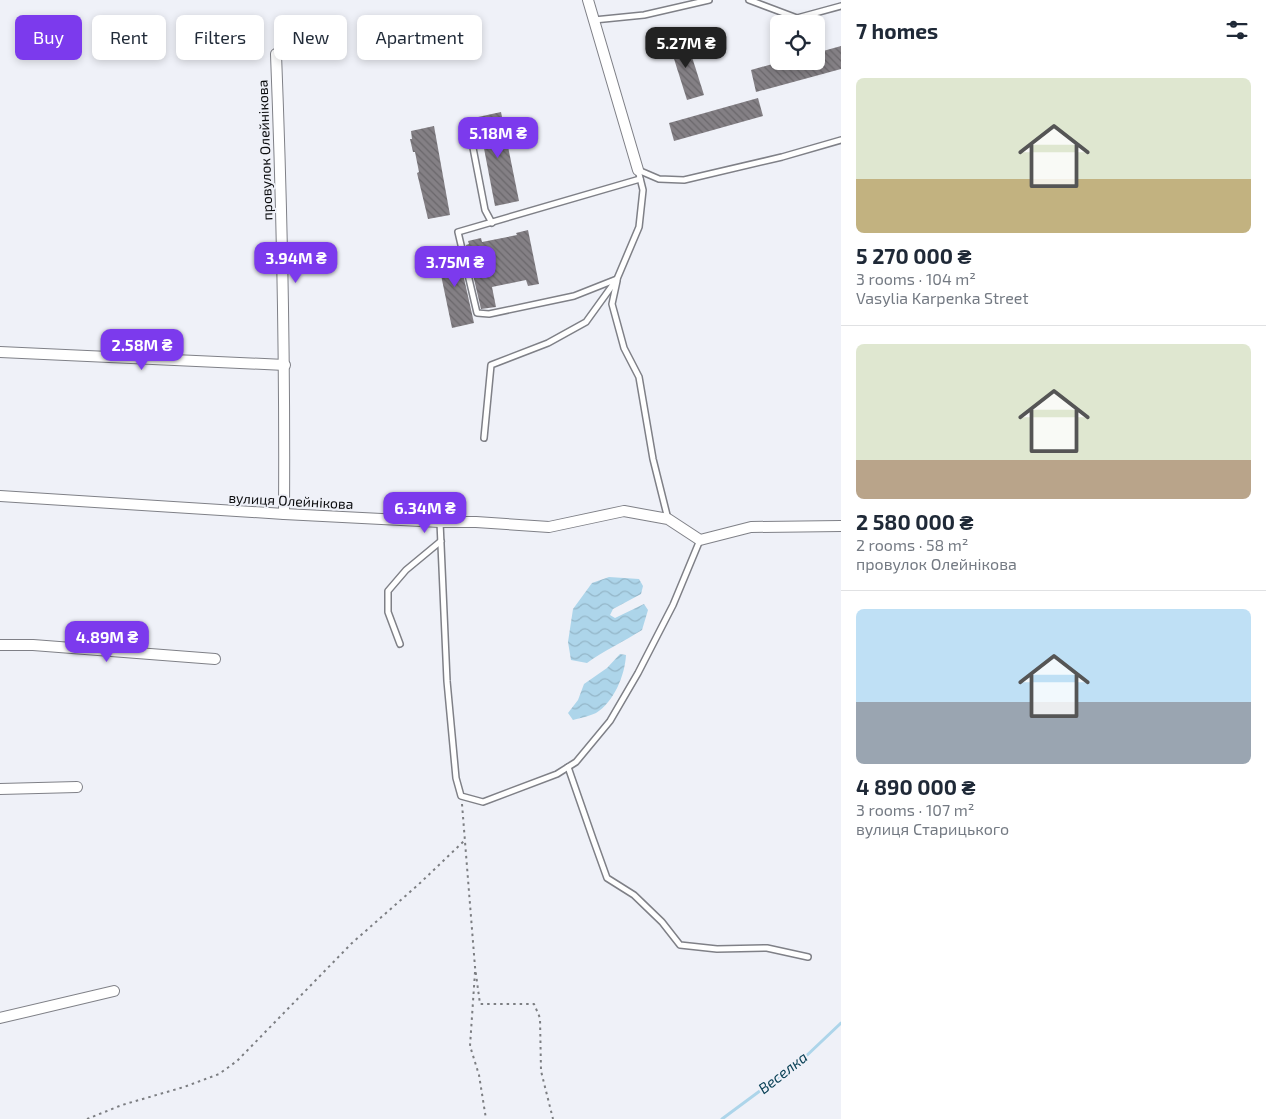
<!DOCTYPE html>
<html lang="en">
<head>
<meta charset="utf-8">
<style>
	body { margin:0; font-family:"Exo 2",sans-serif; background:#f6f6f7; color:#1f2937; height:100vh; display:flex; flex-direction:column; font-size:19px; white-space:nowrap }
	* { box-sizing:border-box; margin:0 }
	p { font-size:16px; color:#747a83 }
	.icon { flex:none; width:28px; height:28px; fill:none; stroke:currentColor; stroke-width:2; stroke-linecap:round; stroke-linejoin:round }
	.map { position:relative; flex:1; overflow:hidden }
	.drawer { display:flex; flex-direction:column; background:#fff; width:425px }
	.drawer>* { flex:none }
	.guide { position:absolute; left:15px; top:15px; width:475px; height:45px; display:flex; gap:10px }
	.tools { position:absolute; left:770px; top:15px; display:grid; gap:10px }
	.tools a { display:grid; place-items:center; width:55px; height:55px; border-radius:8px; background:#fff; box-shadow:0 2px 8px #0003; font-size:25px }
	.price { position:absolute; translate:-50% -42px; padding:0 11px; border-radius:10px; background:#7c3aed; color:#fff; font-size:16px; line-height:32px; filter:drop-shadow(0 1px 2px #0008) }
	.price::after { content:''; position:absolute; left:50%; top:30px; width:15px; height:11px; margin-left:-8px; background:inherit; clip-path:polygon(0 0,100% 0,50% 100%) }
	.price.active { background:#222; color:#fff }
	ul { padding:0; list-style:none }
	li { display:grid; align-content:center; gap:10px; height:265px; padding:0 15px }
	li+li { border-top:1px solid #e0e1e3 }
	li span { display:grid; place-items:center; height:155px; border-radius:8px; color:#555 }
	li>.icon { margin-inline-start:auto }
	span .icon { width:90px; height:90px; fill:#fffc; stroke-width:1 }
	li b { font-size:21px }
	h2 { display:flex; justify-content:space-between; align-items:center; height:60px; padding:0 15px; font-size:21px }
	.tag { padding:0 18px; border-radius:8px; background:#fff; box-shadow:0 2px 8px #0003; font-size:18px; line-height:45px }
	.tag.active { background:#7c3aed; color:#fff }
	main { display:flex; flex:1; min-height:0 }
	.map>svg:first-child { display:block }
</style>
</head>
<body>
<main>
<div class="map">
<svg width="841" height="1119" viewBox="0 0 841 1119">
	<defs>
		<pattern id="water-waves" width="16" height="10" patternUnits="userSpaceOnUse" patternTransform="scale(1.25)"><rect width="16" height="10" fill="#add5ea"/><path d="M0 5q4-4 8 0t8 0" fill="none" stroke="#94b6c8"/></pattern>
		<pattern id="building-back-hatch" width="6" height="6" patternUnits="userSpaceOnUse" patternTransform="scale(1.25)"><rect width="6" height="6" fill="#848085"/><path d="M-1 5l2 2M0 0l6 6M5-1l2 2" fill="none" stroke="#6a676b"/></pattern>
	</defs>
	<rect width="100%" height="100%" fill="#eff1f8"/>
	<g fill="url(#water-waves)">
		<path d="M609,577L639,579L643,586L641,594L613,609L610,615L615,618L644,604L648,610L642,630C623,642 605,650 587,663L571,660L568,642L573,609L592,583Z"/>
		<path d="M620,654L626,655C625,675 614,702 596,713C590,716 580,718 573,720L568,713L578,700L584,684L607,668Z"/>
	</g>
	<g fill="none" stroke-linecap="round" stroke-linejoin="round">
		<path stroke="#add5ea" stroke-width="3" d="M722,1119L803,1059L841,1023"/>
	</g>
	<g fill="url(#building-back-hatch)">
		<path d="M686,38L704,95L687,100L669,43Z"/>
		<path d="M841,46V69L756,92L751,70L783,61H816V53Z"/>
		<path d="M758,98L763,116L674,141L669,123Z"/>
		<path d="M501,112L519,201L495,206L478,117Z"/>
		<path d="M434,126L450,215L428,219L417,173L419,172L415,152H413L410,139H412L411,131Z"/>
		<path d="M528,230L539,284L528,286L526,280L492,287L496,307L481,309L466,245L469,244L468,241L481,238L482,242L517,235L516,233Z"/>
		<path d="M457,247L474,323L452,328L436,251Z"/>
	</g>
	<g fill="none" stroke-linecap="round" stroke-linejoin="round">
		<defs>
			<g id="service">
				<path d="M749,0L797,18L841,6"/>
				<path d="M594,20L644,15L709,0"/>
				<path d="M468,122L485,210L492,223"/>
				<path d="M638,170L659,179L684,180L782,157L841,140"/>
				<path d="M617,279L574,296L489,314L477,313L458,232L640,179"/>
				<path d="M617,281L612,304L624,348L639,377L653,459L668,519"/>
				<path d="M484,438L491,365L548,343L586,322L617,279L639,227L643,190L638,170"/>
				<path d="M440,522L447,681L456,778L461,796L483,802L557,774L576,762L610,721L638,673L673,605L700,540"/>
				<path d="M400,644L388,612V591L406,570L441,541"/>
				<path d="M568,767L593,839L607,878L634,895L662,922L680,945L717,949L767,948L808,957"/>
			</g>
			<g id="minor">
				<path d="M588,0L638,170"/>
				<path d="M276,54C282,208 285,361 284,514"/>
				<path d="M0,352L285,365"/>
				<path d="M0,496L284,514L440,522H476L549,527L624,511L668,519L700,540L751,527L841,526"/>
				<path d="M0,645H33L215,659"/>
				<path d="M0,789L77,787"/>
				<path d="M0,1018L114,991"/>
			</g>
		</defs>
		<use href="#service" stroke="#7f8087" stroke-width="8"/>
		<use href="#minor" stroke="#7f8087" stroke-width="12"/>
		<g stroke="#7c7e82" stroke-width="2" stroke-dasharray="2.5 4" stroke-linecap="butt">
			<path d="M462,804L475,967L480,1004H534L540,1018L541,1071L553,1119"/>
			<path d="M475,972L470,1046L479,1075L486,1119"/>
			<path d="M87,1119L122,1105L184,1087L219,1074L237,1061L352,943L419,884L465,840"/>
		</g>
		<use href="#service" stroke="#fff" stroke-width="5"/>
		<use href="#minor" stroke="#fff" stroke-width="10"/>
	</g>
	<g text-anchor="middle" stroke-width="4" stroke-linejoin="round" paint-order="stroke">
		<g font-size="14" fill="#0b0c0e" stroke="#eff1f8">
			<text transform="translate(265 150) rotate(-92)" y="5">провулок Олейнікова</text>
			<text transform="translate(291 501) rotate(3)" y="5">вулиця Олейнікова</text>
		</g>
		<g font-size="15" font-style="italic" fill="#0b4257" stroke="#eff1f8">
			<text transform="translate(783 1073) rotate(-38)" y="5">Веселка</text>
		</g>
	</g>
</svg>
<div class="tools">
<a><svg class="icon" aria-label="locate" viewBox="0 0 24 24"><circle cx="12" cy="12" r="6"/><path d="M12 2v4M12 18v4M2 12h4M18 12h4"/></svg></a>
</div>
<b class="price active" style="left:686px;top:69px">5.27M ₴</b>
<b class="price" style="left:498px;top:159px">5.18M ₴</b>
<b class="price" style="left:296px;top:284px">3.94M ₴</b>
<b class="price" style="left:455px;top:288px">3.75M ₴</b>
<b class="price" style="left:142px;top:371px">2.58M ₴</b>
<b class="price" style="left:425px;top:534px">6.34M ₴</b>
<b class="price" style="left:107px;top:663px">4.89M ₴</b>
<div class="guide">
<a class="tag active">Buy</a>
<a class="tag">Rent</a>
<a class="tag">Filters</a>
<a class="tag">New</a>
<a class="tag">Apartment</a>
</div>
</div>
<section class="drawer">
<h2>7 homes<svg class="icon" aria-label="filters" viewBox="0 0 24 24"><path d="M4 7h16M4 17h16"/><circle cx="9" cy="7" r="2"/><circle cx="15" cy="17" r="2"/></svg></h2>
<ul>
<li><span style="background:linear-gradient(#dfe7d0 65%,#c2b280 0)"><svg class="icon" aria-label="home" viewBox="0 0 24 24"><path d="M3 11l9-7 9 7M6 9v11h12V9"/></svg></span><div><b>5 270 000 ₴</b><p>3 rooms · 104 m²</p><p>Vasylia Karpenka Street</p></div></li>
<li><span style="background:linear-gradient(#dfe7d0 75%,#b9a48a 0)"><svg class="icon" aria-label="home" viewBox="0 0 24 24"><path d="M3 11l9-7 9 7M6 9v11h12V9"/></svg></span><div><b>2 580 000 ₴</b><p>2 rooms · 58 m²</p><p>провулок Олейнікова</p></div></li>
<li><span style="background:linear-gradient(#bfe0f5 60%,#9aa5b1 0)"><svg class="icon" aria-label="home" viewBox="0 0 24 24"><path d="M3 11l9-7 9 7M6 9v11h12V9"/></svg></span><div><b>4 890 000 ₴</b><p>3 rooms · 107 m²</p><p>вулиця Старицького</p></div></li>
</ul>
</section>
</main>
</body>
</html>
